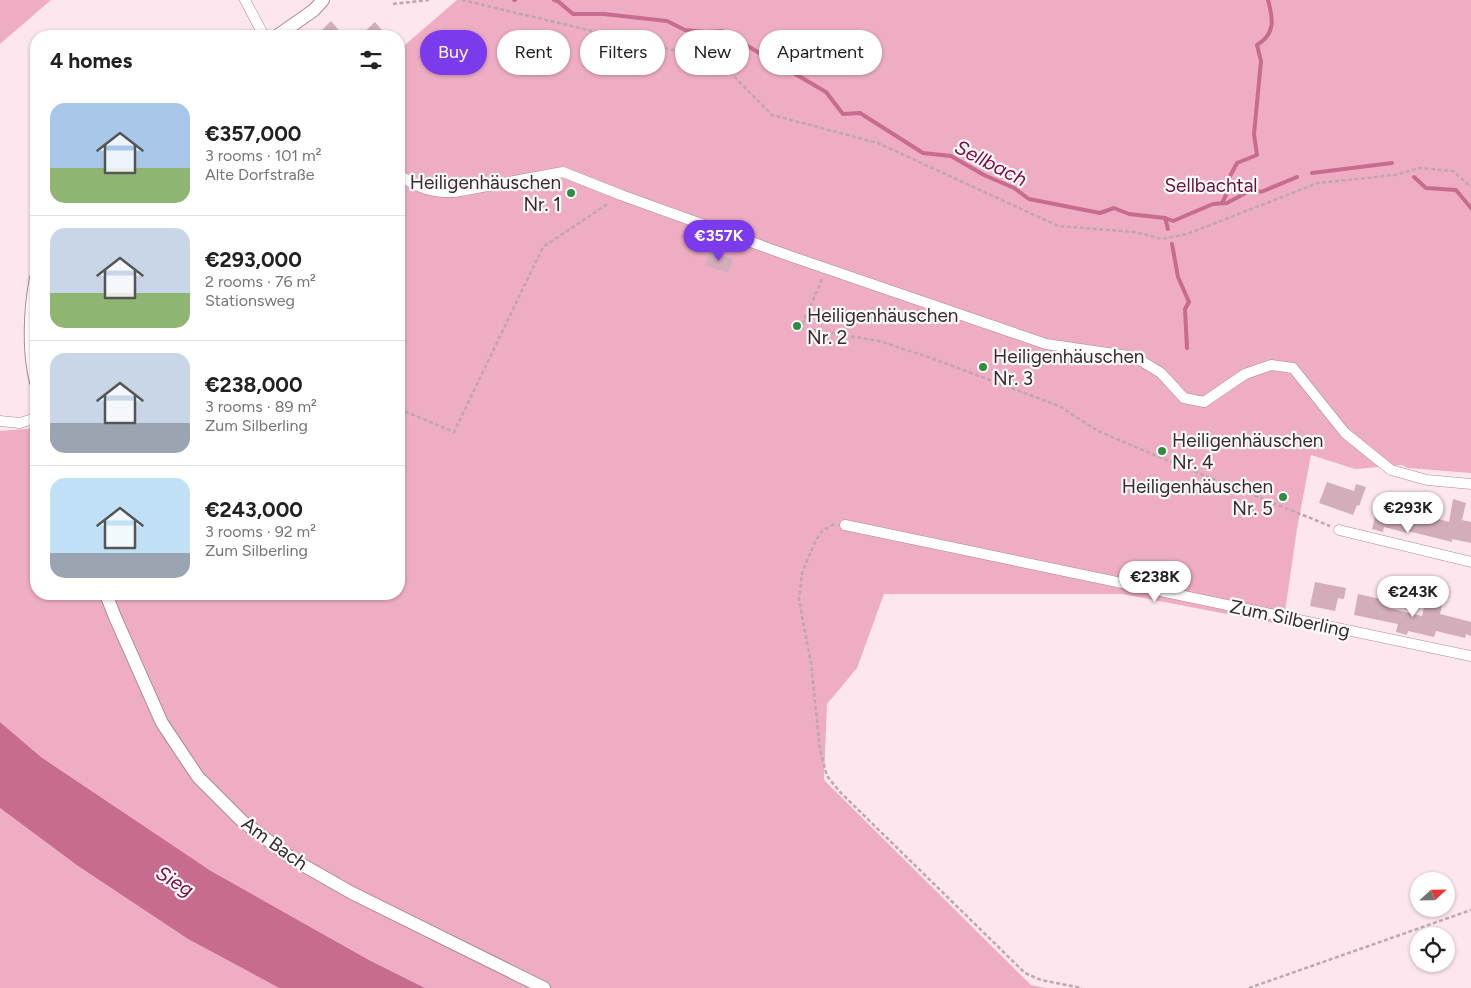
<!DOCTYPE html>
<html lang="en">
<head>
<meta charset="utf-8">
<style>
	body { margin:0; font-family:Figtree,sans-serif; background:#f6f6f6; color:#202124; height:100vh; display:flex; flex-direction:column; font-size:19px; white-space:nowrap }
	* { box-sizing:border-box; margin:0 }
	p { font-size:16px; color:#757577 }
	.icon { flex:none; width:28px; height:28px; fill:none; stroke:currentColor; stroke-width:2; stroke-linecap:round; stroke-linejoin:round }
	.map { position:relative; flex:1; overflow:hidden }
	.sheet { position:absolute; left:30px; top:30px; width:375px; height:570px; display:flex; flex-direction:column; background:#fff; border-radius:20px; box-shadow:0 1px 4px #0004 }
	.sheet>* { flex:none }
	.banner { position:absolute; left:420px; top:30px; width:475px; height:45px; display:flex; gap:10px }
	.needle { width:32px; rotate:68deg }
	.controls { position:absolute; left:1410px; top:872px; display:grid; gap:10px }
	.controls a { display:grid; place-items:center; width:45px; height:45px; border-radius:50%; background:#fff; box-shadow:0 1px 4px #0004; font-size:25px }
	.price { position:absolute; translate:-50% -42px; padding:0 11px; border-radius:18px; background:#fff; color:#222; font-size:16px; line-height:32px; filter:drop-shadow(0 1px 2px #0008) }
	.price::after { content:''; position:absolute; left:50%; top:30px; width:15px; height:11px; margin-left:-8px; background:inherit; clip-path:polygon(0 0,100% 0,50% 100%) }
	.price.on { background:#7c3aed; color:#fff }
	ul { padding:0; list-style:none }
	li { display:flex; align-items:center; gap:15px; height:125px; padding:0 20px }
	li+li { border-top:1px solid #e0e0e0 }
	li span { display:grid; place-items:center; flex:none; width:140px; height:100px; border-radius:15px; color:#555 }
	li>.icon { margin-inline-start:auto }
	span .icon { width:60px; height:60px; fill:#fffc; stroke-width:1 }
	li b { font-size:21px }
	h2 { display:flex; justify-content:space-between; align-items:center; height:60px; padding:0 20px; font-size:21px }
	.chip { padding:0 18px; border-radius:22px; background:#fff; box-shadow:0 1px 4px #0004; font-size:18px; line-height:45px }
	.chip.on { background:#7c3aed; color:#fff }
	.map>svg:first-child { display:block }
</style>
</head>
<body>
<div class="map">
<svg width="1471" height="988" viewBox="0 0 1471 988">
	<rect width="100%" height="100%" fill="#fde6ed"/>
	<g fill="#efadc3">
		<path d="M0,0H51L0,44Z"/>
		<path d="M457,0H1471V473L1408,468L1402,465L1355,469L1311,455L1297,529L1283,625L1123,594H884L857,668L827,704L824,780L1031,985L1046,988H425L369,960L211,871L41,757L0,722V431L36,428V594H399V50Z"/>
		<path d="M0,808L78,866L188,939L279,988H0Z"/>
	</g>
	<path fill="#c86c8f" d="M0,722L41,757L211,871L369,960L425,988H279L188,939L78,866L0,808Z"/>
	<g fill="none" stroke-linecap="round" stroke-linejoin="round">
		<g stroke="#c86c8f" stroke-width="4">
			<path d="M514,0H515"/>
			<path d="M554,0L559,2L573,14H604L667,21L685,30L706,32L722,31L826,92L843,114L860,113L923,153L951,156L984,175L1014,188L1029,199L1100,213L1114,208L1129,214L1165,218L1173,221L1213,204L1227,203L1253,189L1261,192L1297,177"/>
			<path d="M1312,173L1392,163"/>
			<path d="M1414,177L1426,188L1456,190L1471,208"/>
			<path d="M1222,203L1228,191L1229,178L1237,163L1257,155L1254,134L1261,61L1257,45C1276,34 1273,18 1268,0"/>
			<path d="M1165,218L1168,229"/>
			<path d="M1172,244L1178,277L1189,302L1185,309L1187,348"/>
		</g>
	</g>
	<g fill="#d3aeba">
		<path d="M331,21L344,36H326L321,31Z"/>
		<path d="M375,22L387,36H360Z"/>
		<path d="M710,250L733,259L728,273L705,265Z"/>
		<path d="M1327,482L1354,491L1356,484L1366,487L1359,506L1357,505L1353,515L1319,503Z"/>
		<path d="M1453,499L1466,503L1462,520L1471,522V543L1452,539V542L1408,531L1407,533L1384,527L1383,532L1372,529L1378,505L1389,507L1388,510L1430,520L1431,517L1449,522Z"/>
		<path d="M1315,582L1346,588L1344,599L1338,598L1335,611L1310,606Z"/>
		<path d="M1358,594L1390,601L1389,608L1422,616L1425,603L1430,604L1432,597L1443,600L1440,614L1471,622V636L1466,634L1465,638L1436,631L1434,637L1408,631L1407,635L1396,632L1398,624L1354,615Z"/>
	</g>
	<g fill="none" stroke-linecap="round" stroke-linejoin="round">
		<defs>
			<g id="minor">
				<path d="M245,0L264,36"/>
				<path d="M399,175C419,188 431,193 455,192L563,172L621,195L787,255L1046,344L1135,357L1161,373L1184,398L1204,402L1245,374L1271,365L1293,368L1345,433L1391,470L1427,480L1471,484"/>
				<path d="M0,421L20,423L36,418"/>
				<path d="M845,525L1471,656"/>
				<path d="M1339,530L1471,562"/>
			</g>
			<g id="tertiary">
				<path d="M277,36L314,10L323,0"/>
				<path d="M36,278C30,309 28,351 36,382"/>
				<path d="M106,594L115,617L162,723L198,777L242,821L294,860L352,893L544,988"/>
			</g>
		</defs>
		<use href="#minor" stroke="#ac8994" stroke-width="11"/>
		<use href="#tertiary" stroke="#ac8994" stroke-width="14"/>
		<g stroke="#bca8ae" stroke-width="2.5" stroke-dasharray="4 2.5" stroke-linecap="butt">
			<path d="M462,0L719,61L772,115L878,143L1058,226L1135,232L1162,239L1187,234L1318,183L1395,175L1419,168L1453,171L1471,187"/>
			<path d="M393,4L429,0"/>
			<path d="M822,279L801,328L879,341L934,359L1059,406L1098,431L1164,459L1330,526"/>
			<path d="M399,409L454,432L543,247L609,203"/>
			<path d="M834,524L822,531L815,542L802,573L799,600L811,663L820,750L827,776L840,792L1025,973L1041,980L1082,988"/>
			<path d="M1249,988L1471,910"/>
		</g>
		<use href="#minor" stroke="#fff" stroke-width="10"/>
		<use href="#tertiary" stroke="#fff" stroke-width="12"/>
	</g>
	<g fill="#2e8e42" stroke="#fafafa" stroke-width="2">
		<circle cx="571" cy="193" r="5"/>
		<circle cx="797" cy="326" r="5"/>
		<circle cx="983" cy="367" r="5"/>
		<circle cx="1162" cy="451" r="5"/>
		<circle cx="1283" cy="497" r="5"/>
	</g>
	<g text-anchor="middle" stroke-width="4.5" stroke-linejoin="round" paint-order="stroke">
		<g font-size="19" fill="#382a2f" stroke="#fafafa" text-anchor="start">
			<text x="561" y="189" text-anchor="end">Heiligenhäuschen<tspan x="561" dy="22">Nr. 1</tspan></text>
			<text x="807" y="322">Heiligenhäuschen<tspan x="807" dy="22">Nr. 2</tspan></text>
			<text x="993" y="363">Heiligenhäuschen<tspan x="993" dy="22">Nr. 3</tspan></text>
			<text x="1172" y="447">Heiligenhäuschen<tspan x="1172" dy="22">Nr. 4</tspan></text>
			<text x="1273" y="493" text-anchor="end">Heiligenhäuschen<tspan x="1273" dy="22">Nr. 5</tspan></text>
		</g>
		<g font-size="19" fill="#67133b" stroke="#fafafa">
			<text x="1211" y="192">Sellbachtal</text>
		</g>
		<g font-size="19" fill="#382a2f" stroke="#fafafa">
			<text transform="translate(1290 618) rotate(12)" y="7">Zum Silberling</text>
			<text transform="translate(275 843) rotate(36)" y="7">Am Bach</text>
		</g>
		<g font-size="20" font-style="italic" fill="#800d48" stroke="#fafafa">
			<text transform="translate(991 163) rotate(27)" y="7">Sellbach</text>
			<text transform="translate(175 881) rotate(31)" y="7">Sieg</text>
		</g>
	</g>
</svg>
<div class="controls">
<a><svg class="needle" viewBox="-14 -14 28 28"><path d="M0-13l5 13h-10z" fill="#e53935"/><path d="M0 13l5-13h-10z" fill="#757577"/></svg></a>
<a><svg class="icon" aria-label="locate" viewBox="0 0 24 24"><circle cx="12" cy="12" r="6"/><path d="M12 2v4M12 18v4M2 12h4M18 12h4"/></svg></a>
</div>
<b class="price on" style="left:719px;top:262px">€357K</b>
<b class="price" style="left:1408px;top:534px">€293K</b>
<b class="price" style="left:1155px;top:603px">€238K</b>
<b class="price" style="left:1413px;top:618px">€243K</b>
<div class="banner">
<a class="chip on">Buy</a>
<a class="chip">Rent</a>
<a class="chip">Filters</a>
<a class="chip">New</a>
<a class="chip">Apartment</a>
</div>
<section class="sheet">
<h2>4 homes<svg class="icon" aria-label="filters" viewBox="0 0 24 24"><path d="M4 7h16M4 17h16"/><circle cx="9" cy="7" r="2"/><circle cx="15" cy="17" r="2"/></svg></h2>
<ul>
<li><span style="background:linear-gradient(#a9c7e8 65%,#8fb573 0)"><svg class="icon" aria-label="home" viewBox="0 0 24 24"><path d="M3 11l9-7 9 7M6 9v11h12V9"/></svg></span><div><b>€357,000</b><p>3 rooms · 101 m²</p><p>Alte Dorfstraße</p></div></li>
<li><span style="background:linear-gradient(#c9d6e8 65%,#8fb573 0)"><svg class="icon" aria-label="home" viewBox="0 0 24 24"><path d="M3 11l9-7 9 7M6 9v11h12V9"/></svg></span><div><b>€293,000</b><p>2 rooms · 76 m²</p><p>Stationsweg</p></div></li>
<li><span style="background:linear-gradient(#c9d6e8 70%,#9aa5b1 0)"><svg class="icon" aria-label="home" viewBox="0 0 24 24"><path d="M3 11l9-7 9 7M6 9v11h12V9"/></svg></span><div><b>€238,000</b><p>3 rooms · 89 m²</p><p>Zum Silberling</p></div></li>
<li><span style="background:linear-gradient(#bfe0f5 75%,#9aa5b1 0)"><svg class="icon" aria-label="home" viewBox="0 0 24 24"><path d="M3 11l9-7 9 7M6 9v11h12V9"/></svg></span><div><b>€243,000</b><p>3 rooms · 92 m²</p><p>Zum Silberling</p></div></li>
</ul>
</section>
</div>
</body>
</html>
